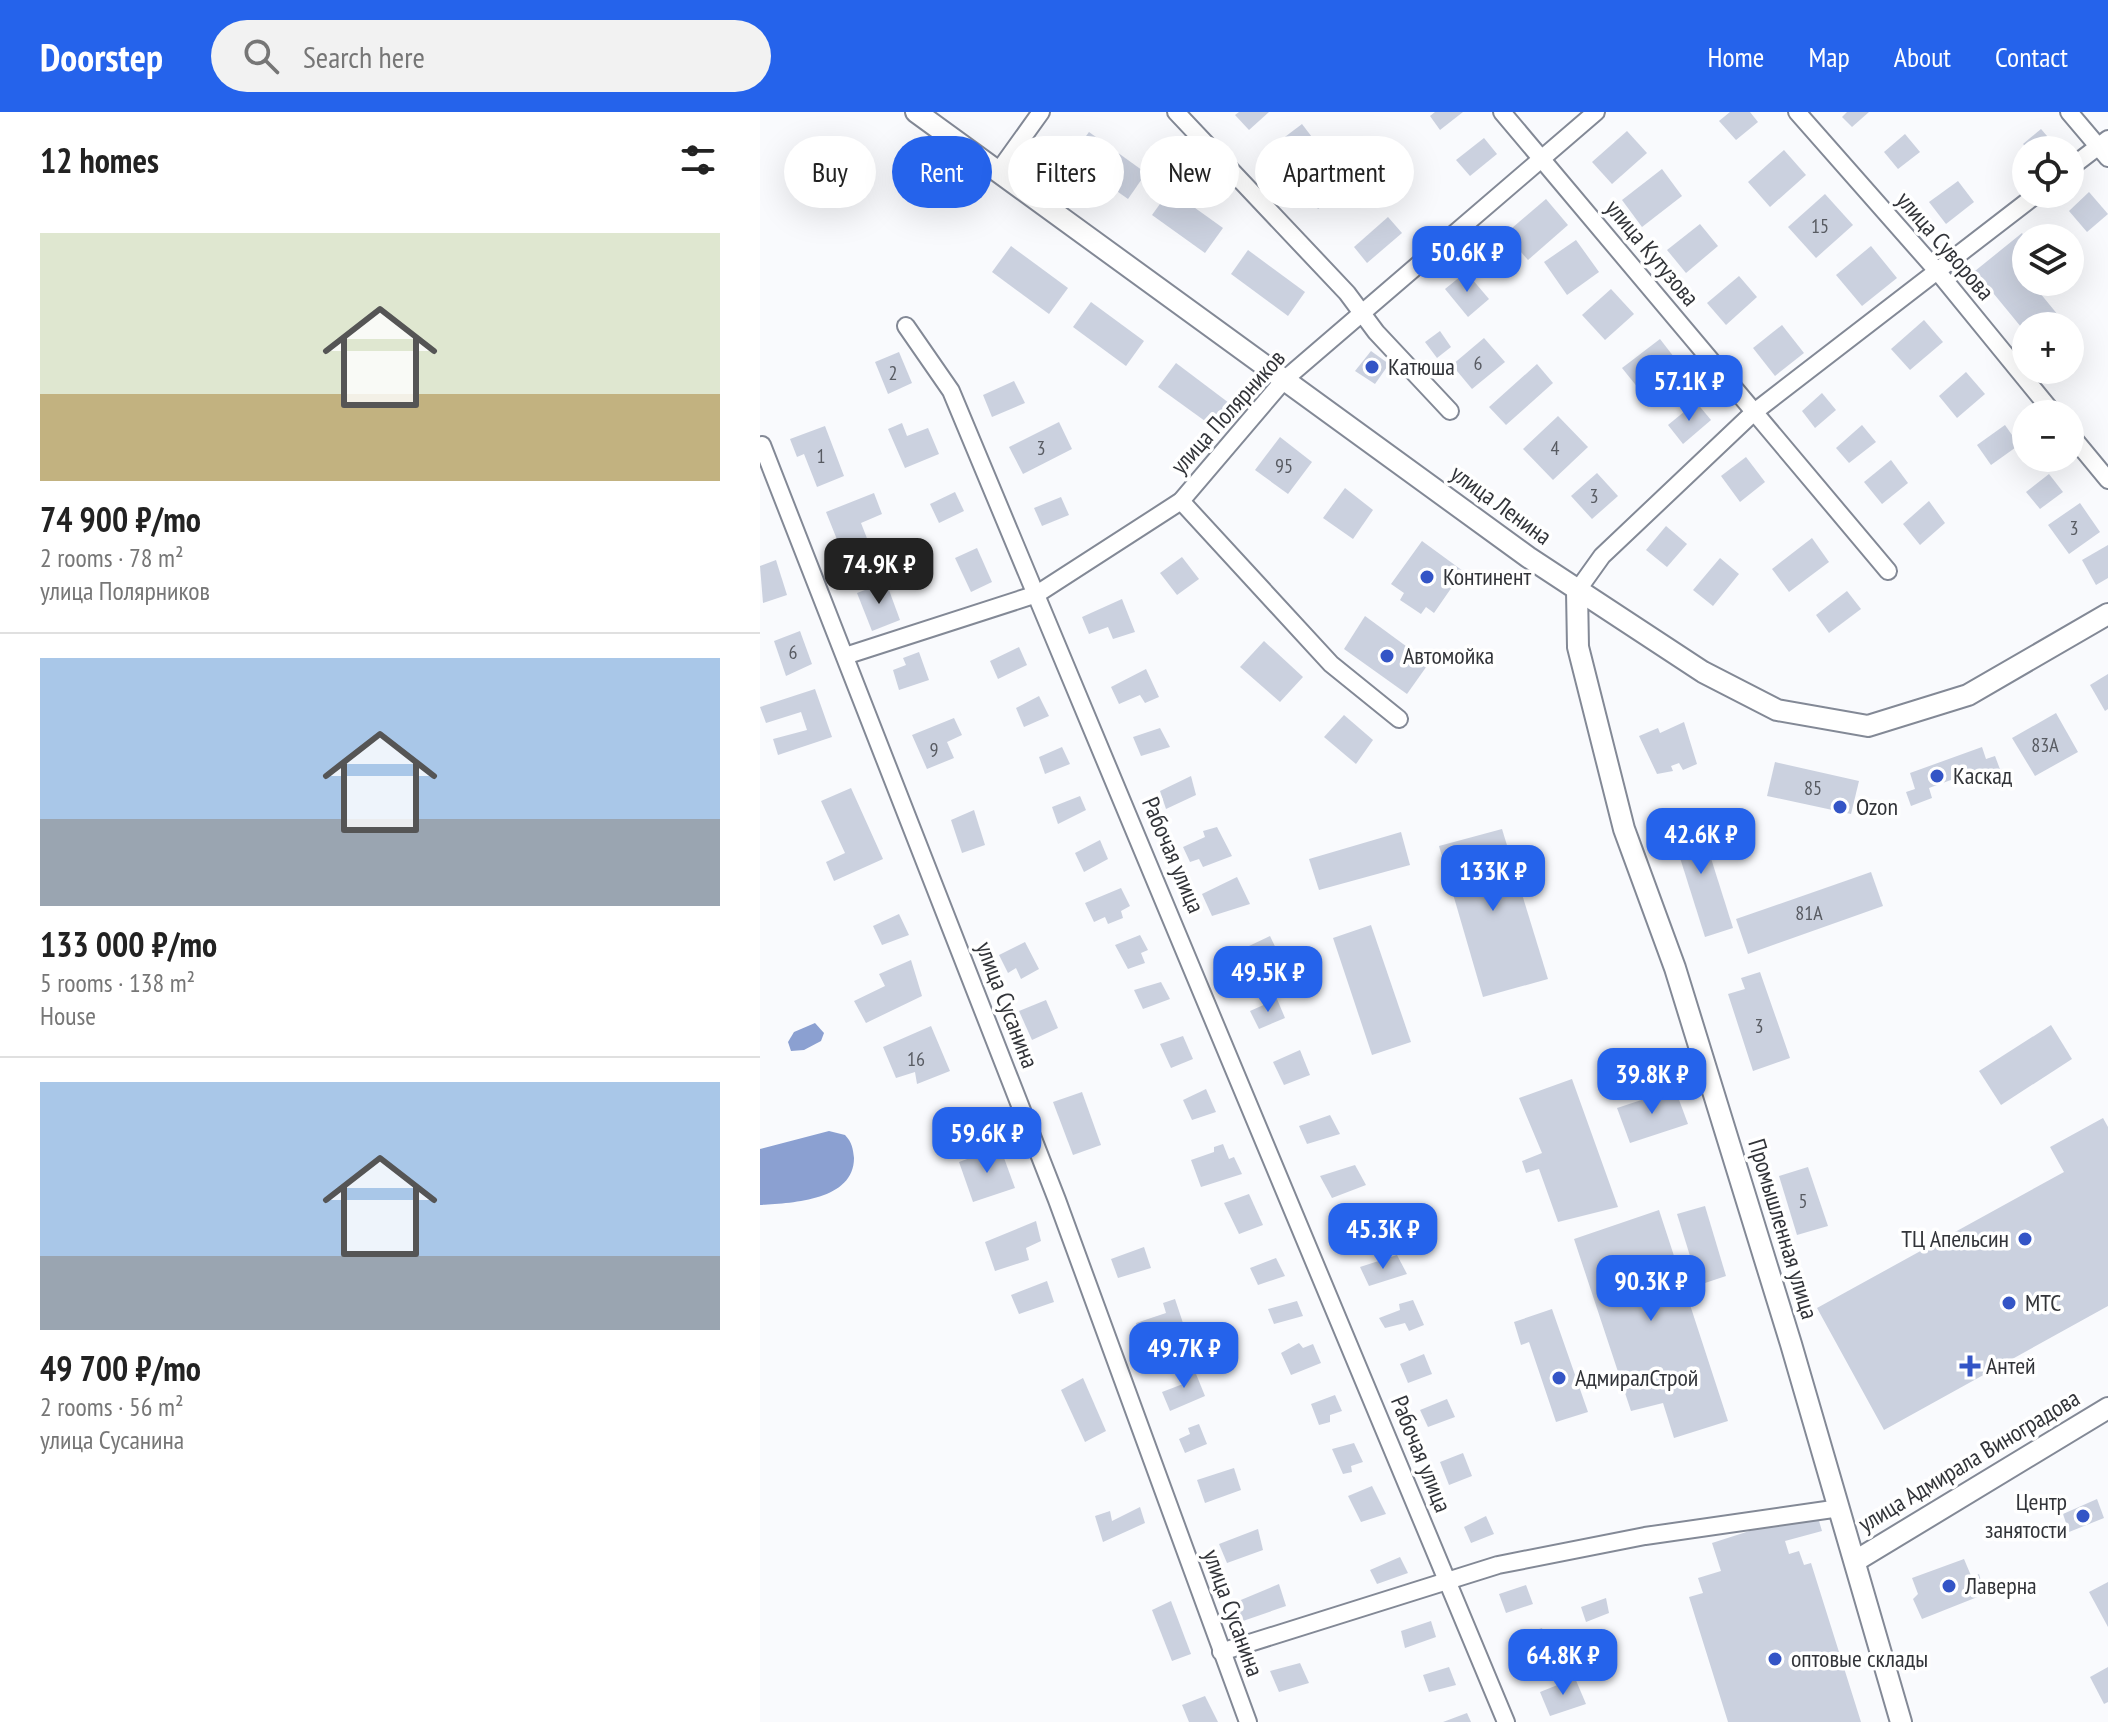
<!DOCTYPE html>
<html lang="en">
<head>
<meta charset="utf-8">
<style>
	body { margin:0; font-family:"PT Sans Narrow",sans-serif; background:#f2f2f2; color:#222; height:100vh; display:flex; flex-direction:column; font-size:30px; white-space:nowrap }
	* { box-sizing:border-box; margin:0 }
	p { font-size:26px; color:#767676 }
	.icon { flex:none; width:44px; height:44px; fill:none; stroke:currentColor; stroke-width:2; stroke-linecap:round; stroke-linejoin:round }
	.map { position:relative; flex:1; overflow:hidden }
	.drawer { display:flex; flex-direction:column; background:#fff; width:760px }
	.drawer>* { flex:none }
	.guide { position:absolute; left:24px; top:24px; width:760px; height:72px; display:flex; gap:16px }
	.controls { position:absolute; left:1252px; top:24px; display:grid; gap:16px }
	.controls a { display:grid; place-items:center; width:72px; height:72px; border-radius:50%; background:#fff; box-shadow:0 8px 32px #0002; font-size:40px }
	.price { position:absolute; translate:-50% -68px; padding:0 18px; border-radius:16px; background:#2563eb; color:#fff; font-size:26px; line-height:52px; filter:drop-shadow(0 2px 4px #0008) }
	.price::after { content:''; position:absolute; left:50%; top:48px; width:24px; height:18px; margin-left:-12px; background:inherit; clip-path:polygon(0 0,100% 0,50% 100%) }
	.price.on { background:#222; color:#fff }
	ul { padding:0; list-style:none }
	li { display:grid; align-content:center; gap:16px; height:424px; padding:0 40px }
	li+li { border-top:2px solid #e0e0e0 }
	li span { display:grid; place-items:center; height:248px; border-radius:0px; color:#555 }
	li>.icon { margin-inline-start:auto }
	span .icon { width:144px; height:144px; fill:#fffc; stroke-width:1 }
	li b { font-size:34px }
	h2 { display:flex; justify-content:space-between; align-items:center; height:96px; padding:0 40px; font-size:34px }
	.pill { padding:0 28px; border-radius:36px; background:#fff; box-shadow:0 8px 32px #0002; font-size:28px; line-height:72px }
	.pill.on { background:#2563eb; color:#fff }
	header { display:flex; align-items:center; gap:48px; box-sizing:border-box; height:112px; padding:0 40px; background:#2563eb; color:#fff }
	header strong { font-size:38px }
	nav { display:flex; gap:44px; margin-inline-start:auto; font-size:28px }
	.search { width:560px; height:72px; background:#f2f2f2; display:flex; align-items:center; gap:20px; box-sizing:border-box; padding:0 28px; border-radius:44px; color:#767676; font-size:30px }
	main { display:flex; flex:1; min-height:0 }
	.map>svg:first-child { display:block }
</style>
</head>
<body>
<header>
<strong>Doorstep</strong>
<div class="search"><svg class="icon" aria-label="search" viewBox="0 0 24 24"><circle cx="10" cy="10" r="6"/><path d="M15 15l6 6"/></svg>Search here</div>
<nav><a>Home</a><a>Map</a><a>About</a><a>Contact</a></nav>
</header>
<main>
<section class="drawer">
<h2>12 homes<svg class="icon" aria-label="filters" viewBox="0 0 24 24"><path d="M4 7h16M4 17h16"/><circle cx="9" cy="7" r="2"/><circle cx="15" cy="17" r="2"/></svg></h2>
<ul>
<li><span style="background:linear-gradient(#dfe7d0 65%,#c2b280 0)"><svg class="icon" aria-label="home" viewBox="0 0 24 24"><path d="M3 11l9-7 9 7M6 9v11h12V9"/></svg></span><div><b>74 900 ₽/mo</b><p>2 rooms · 78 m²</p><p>улица Полярников</p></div></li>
<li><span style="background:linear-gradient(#a9c7e8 65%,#9aa5b1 0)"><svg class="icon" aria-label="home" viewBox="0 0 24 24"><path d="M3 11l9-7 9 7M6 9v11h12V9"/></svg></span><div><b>133 000 ₽/mo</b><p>5 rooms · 138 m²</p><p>House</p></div></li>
<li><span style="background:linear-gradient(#a9c7e8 70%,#9aa5b1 0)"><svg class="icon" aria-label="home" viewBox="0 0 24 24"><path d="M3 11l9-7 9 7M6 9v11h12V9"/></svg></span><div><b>49 700 ₽/mo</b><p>2 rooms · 56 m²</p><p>улица Сусанина</p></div></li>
</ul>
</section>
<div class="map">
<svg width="1348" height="1610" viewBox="0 0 1348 1610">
	<rect width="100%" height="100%" fill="#f9fafd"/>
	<g fill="#8ba0d1">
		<path d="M55,911L64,921L61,929L44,938L31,939L28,930L34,920Z"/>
		<path d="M69,1019L85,1023C92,1030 93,1037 94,1046C94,1089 31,1091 0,1093V1037Z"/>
	</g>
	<g fill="#cbd1df">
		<path d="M479,0H509L489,18L475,3Z"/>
		<path d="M675,0H703L680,18L670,4Z"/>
		<path d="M970,0H990L998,10L976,28L959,9Z"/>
		<path d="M1087,0H1109L1092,15L1082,5Z"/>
		<path d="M542,12L558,33L525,58L509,37Z"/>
		<path d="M1281,17L1294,32L1287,38H1269L1263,32Z"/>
		<path d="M867,19L887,41L852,72L832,50Z"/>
		<path d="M329,20L386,61L368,87L310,46Z"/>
		<path d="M1145,22L1160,40L1138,57L1124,40Z"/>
		<path d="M724,26L737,42L710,64L696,48Z"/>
		<path d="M1024,38L1046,63L1010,95L988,70Z"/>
		<path d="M902,57L922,84L882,115L862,88Z"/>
		<path d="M570,59L584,76L558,97L544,79Z"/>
		<path d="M1198,69L1214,90L1186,112L1169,90Z"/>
		<path d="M410,78L463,116L445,141L392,103Z"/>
		<path d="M1329,80L1348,102L1327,120L1309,99Z"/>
		<path d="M1065,82L1093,113L1056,146L1028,115Z"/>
		<path d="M786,87L808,113L768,148L745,122Z"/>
		<path d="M628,105L642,121L607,151L594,135Z"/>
		<path d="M940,112L958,134L926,161L907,138Z"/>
		<path d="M1262,121L1266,127V158L1263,160L1266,170H1271L1307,214H1266V221L1215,159Z"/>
		<path d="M816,128L839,160L807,183L784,150Z"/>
		<path d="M251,134L308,176L289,202L232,160Z"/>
		<path d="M1111,134L1137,166L1102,194L1076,163Z"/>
		<path d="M488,138L545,180L528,204L471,162Z"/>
		<path d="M706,160L729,187L708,205L685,177Z"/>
		<path d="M979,164L997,185L966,213L947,191Z"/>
		<path d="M851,177L874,202L845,228L822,203Z"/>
		<path d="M331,190L384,229L366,254L313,215Z"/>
		<path d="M1164,208L1183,230L1150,258L1131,237Z"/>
		<path d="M1022,213L1044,241L1015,264L993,236Z"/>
		<path d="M680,219L691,235L677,246L665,230Z"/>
		<path d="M724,226L745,250L712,277L692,253Z"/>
		<path d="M900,227L924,258L887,287L862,256Z"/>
		<path d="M611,239L629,252L615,272L595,259Z"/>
		<path d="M139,240L152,271L128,282L115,250Z"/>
		<path d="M416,251L473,294L456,317L398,275Z"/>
		<path d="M777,252L793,271L746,313L729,295Z"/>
		<path d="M1206,260L1225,282L1197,306L1179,284Z"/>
		<path d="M254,269L265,291L232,305L223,283Z"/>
		<path d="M1062,281L1076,298L1055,316L1042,299Z"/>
		<path d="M936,290L951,308L923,332L908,313Z"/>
		<path d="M798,304L828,335L793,368L763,337Z"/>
		<path d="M299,310L312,337L263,362L249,335Z"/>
		<path d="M142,311L147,324L168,316L179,342L145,356L128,317Z"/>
		<path d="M1102,313L1116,330L1089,351L1076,336Z"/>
		<path d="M1245,313L1259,333L1231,353L1217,333Z"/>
		<path d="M65,314L84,364L57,375L44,342L37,345L30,327Z"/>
		<path d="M520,325L552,350L528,382L495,358Z"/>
		<path d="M986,345L1005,370L980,390L961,364Z"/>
		<path d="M1131,348L1148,371L1122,392L1104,370Z"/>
		<path d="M837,361L858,384L832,407L811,384Z"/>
		<path d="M1289,362L1303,380L1280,397L1266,380Z"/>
		<path d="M585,376L613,398L593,427L563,406Z"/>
		<path d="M195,380L204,399L179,411L170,392Z"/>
		<path d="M114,381L122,402L101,411L110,434L84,445L66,400Z"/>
		<path d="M301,385L309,403L282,414L274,396Z"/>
		<path d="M1169,389L1185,411L1160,433L1143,412Z"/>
		<path d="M1320,391L1340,420L1309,442L1288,413Z"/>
		<path d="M906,414L927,432L907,455L886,438Z"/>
		<path d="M1052,426L1069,450L1029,480L1012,457Z"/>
		<path d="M662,429L703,459L674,501L666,495L661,502L640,488L644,481L631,472Z"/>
		<path d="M1348,433V466L1336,473L1322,448Z"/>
		<path d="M217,436L232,470L211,480L195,446Z"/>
		<path d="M422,445L439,467L417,483L400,461Z"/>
		<path d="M960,446L979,462L953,494L933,478Z"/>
		<path d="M16,448L27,483L3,491L0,454Z"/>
		<path d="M126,470L140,508L112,519L97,481Z"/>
		<path d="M1087,479L1101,497L1069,521L1056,503Z"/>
		<path d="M362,487L375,520L353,527L348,515L329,522L322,505Z"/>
		<path d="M605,504L669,551L647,582L584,537Z"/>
		<path d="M40,519L52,552L26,564L14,529Z"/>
		<path d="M504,529L543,565L520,590L480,555Z"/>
		<path d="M259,535L267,553L238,567L230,549Z"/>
		<path d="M159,540L169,568L139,578L133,558L146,553L143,546Z"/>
		<path d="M386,557L399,585L385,591L380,583L359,592L351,575Z"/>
		<path d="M1348,562V597L1345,599L1330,573Z"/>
		<path d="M55,577L72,625L18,643L13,627L47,618L41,600L6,611L0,595Z"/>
		<path d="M279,584L289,604L264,615L256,596Z"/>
		<path d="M1296,601L1318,640L1275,664L1252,626Z"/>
		<path d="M584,603L613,628L596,652L564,625Z"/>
		<path d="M194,606L202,623L187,630L194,646L167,657L152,623Z"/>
		<path d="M924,610L937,652L923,658L919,651L911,654L913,659L897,662L879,624L898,616L900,621Z"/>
		<path d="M400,616L410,635L381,644L373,625Z"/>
		<path d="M302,635L310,652L285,662L279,645Z"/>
		<path d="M1222,635L1226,647L1235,644L1241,660L1224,666L1221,657L1169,676L1172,686L1151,694L1146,680L1155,677L1150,661Z"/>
		<path d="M1015,650L1099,669L1091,702L1007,684Z"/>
		<path d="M431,664L436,683L406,697L400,679Z"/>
		<path d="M91,676L123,747L74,769L66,750L85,741L61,689Z"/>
		<path d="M320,684L326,698L298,712L292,695Z"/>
		<path d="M214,698L225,733L202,741L191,708Z"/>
		<path d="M937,702L973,816L945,825L909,711Z"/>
		<path d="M457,715L472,744L443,755L439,747L430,750L423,735L445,725L443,719Z"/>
		<path d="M742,717L788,867L723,885L679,734Z"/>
		<path d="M641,720L650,753L559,778L549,747Z"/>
		<path d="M340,728L348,747L324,760L315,741Z"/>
		<path d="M1111,760L1123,794L988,842L976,807Z"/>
		<path d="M477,765L490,792L452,804L442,782Z"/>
		<path d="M361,776L370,794L361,799L363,806L348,812L345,805L334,810L325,791Z"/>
		<path d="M139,802L149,823L122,833L113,814Z"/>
		<path d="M611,813L651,930L612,943L573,826Z"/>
		<path d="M380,823L388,838L381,841L385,851L368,857L355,833Z"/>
		<path d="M510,824L521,847L478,866L468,844Z"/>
		<path d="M265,830L279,857L261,867L256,856L248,861L239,843Z"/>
		<path d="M151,848L162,884L106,911L94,889L125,874L119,862Z"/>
		<path d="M1000,860L1030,946L993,959L968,882L985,877L981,866Z"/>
		<path d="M401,870L410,887L383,897L374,878Z"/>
		<path d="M517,887L525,906L499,917L490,899Z"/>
		<path d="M286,888L298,916L272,928L259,899Z"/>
		<path d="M1291,913L1312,947L1241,993L1219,959Z"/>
		<path d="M171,914L190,959L157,972L155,960L136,966L123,935Z"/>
		<path d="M423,924L433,947L411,956L400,932Z"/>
		<path d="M540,938L550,963L524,973L513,950Z"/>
		<path d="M812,967L858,1095L798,1110L779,1057L766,1061L762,1049L782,1041L759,986Z"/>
		<path d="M446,977L456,1000L432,1008L423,988Z"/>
		<path d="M915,977L928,1012L870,1031L857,996Z"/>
		<path d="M322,980L341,1033L313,1043L293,990Z"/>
		<path d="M570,1003L580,1022L547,1032L539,1014Z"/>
		<path d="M1343,1006L1348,1015V1194L1124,1318L1057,1196L1304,1060L1290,1035Z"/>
		<path d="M463,1032L469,1047L474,1045L482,1062L441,1075L431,1048L454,1040V1035Z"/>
		<path d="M240,1035L255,1076L213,1090L199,1050Z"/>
		<path d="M595,1053L606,1073L572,1086L560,1064Z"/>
		<path d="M1048,1055L1068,1114L1037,1123L1019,1064Z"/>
		<path d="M489,1082L503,1113L479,1122L464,1091Z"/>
		<path d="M945,1094L966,1164L939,1173L917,1102Z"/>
		<path d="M899,1098L968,1309L914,1326L903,1291L871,1299L814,1127Z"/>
		<path d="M603,1099L611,1116L587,1124L580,1106Z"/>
		<path d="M276,1109L281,1129L266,1136L269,1148L235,1159L225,1130Z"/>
		<path d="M384,1135L391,1156L358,1166L351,1147Z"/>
		<path d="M637,1143L647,1162L609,1174L600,1155Z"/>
		<path d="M516,1146L525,1164L498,1173L490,1156Z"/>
		<path d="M287,1169L294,1190L259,1202L251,1183Z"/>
		<path d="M415,1187L428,1226L415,1230L412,1222L383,1231L376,1211L406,1201L403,1191Z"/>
		<path d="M653,1188L664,1213L649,1219L645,1211L625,1216L619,1206L640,1198L639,1192Z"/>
		<path d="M537,1189L543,1204L514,1212L508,1197Z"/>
		<path d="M792,1197L828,1300L796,1310L769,1230L761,1233L754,1210Z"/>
		<path d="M539,1231L543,1236L553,1232L561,1251L531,1263L521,1241Z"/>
		<path d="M664,1242L672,1262L648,1271L640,1252Z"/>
		<path d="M432,1252L445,1284L410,1299L402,1280L423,1272L418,1258Z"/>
		<path d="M323,1266L346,1319L325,1330L301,1278Z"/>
		<path d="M575,1283L582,1299L570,1303V1310L559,1313L551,1292Z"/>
		<path d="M687,1287L695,1305L668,1315L660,1298Z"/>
		<path d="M439,1312L447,1332L425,1341L419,1327L430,1322L428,1316Z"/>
		<path d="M594,1331L603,1350L591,1354L592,1360L583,1362L572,1337Z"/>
		<path d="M703,1341L712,1364L689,1373L680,1350Z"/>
		<path d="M474,1356L481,1378L445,1391L437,1368Z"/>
		<path d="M612,1374L626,1402L601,1410L588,1384Z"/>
		<path d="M1337,1387L1344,1406L1309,1420L1303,1402Z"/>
		<path d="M380,1395L385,1411L343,1430L335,1404L350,1399L352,1409Z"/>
		<path d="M1057,1402L1062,1419L1025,1429L1029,1442L1039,1439L1044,1453L1051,1451L1101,1610H968L929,1485L943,1481L938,1466L961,1459L952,1431L1030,1406Z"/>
		<path d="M726,1404L734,1422L711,1431L704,1415Z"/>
		<path d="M498,1417L503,1438L467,1451L459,1432Z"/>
		<path d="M640,1445L648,1461L617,1472L610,1458Z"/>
		<path d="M1204,1447L1212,1466L1219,1462L1225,1482L1162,1507L1153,1487L1158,1482L1152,1466Z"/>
		<path d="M1348,1470V1515L1329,1480Z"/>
		<path d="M519,1472L526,1494L483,1509L476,1490Z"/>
		<path d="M766,1473L773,1492L746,1501L739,1482Z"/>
		<path d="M846,1486L849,1501L826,1510L821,1495Z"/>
		<path d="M411,1489L431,1542L412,1549L392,1498Z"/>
		<path d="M671,1509L676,1525L645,1536L641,1519Z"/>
		<path d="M782,1516L788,1535L762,1543L756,1525Z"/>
		<path d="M540,1551L549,1571L519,1580L510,1559Z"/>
		<path d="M689,1555L696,1573L669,1580L663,1563Z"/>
		<path d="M1348,1555V1590L1344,1592L1330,1565Z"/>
		<path d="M815,1566L826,1592L790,1604L780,1580Z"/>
		<path d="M445,1584L458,1610H429L422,1593Z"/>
		<path d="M707,1601L711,1610H683Z"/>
	</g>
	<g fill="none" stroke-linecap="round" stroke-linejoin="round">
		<defs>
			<g id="minor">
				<path d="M416,0L587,181L616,220L690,299"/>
				<path d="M742,0L1128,459"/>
				<path d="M1037,0L1178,160L1294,302"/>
				<path d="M1309,0L1348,46"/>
				<path d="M1310,56L1348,27"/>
				<path d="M238,60L281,0"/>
				<path d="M146,214L191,279L746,1610"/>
				<path d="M1310,322L1348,368"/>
				<path d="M2,333L297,1088L488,1610"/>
				<path d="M421,389L571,552L639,607"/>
				<path d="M817,479L842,444L993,301L1277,82"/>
				<path d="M85,544L277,482L421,389L524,268L836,0"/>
				<path d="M461,1540L738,1453L885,1424L1080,1396"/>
			</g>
			<g id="tertiary">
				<path d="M156,0L768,445L943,560L1017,598L1108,614L1208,583L1348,502"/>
				<path d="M817,479L818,535L864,717L915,856L1031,1232L1141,1610"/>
				<path d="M1097,1448L1348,1296"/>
			</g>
		</defs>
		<use href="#minor" stroke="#838996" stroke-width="20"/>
		<use href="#tertiary" stroke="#838996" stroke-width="24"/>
		<use href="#minor" stroke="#fff" stroke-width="16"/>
		<use href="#tertiary" stroke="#fff" stroke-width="20"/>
	</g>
	<g fill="#3455c6" stroke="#fff" stroke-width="3">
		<circle cx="612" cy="255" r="8"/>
		<circle cx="667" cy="465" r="8"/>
		<circle cx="627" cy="544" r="8"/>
		<circle cx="1177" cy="664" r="8"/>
		<circle cx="1080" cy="695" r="8"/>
		<circle cx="1265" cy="1127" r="8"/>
		<circle cx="1249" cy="1191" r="8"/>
		<path d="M1206 1242h8v8h8v8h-8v8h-8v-8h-8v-8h8z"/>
		<circle cx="799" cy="1266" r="8"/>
		<circle cx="1323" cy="1404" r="8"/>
		<circle cx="1189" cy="1474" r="8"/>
		<circle cx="1015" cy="1547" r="8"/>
	</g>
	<g text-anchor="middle" stroke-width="7" stroke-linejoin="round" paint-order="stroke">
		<g font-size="20" fill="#585b62">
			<text x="1060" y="121">15</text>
			<text x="718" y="258">6</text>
			<text x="133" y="268">2</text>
			<text x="281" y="343">3</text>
			<text x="795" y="343">4</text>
			<text x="61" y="351">1</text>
			<text x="524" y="361">95</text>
			<text x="834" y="391">3</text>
			<text x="1314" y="423">3</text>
			<text x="33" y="547">6</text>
			<text x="1285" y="640">83А</text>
			<text x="174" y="645">9</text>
			<text x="1053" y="683">85</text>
			<text x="1049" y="808">81А</text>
			<text x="999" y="921">3</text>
			<text x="156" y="954">16</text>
			<text x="1043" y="1096">5</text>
		</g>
		<g font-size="24" fill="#323439" stroke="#fff">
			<text transform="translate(1185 134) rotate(49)" y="8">улица Суворова</text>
			<text transform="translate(892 141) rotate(50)" y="8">улица Кутузова</text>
			<text transform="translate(468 300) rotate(-48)" y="8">улица Полярников</text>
			<text transform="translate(741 393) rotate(36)" y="8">улица Ленина</text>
			<text transform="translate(413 743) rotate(67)" y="8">Рабочая улица</text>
			<text transform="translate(247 893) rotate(69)" y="8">улица Сусанина</text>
			<text transform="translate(1023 1117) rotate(73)" y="8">Промышленная улица</text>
			<text transform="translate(661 1342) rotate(68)" y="8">Рабочая улица</text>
			<text transform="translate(1209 1349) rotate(-31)" y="8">улица Адмирала Виноградова</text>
			<text transform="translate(473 1501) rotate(70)" y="8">улица Сусанина</text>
		</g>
		<g font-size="24" fill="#323439" stroke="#fff" text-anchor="start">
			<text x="628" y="263">Катюша</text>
			<text x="683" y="473">Континент</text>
			<text x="643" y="552">Автомойка</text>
			<text x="1193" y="672">Каскад</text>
			<text x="1096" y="703">Ozon</text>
			<text x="1249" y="1135" text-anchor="end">ТЦ Апельсин</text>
			<text x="1265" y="1199">МТС</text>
			<text x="1226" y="1262">Антей</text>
			<text x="815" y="1274">АдмиралСтрой</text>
			<text x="1307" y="1398" text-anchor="end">Центр<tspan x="1307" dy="28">занятости</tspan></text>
			<text x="1205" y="1482">Лаверна</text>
			<text x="1031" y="1555">оптовые склады</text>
		</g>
	</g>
</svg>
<div class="controls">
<a><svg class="icon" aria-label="locate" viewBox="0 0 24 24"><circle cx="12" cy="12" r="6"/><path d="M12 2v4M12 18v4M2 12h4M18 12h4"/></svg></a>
<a><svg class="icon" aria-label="layers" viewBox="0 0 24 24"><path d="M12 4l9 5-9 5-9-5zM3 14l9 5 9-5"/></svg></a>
<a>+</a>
<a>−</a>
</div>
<b class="price" style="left:707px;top:182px">50.6K ₽</b>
<b class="price" style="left:929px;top:311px">57.1K ₽</b>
<b class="price on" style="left:119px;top:494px">74.9K ₽</b>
<b class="price" style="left:941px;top:764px">42.6K ₽</b>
<b class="price" style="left:733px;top:801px">133K ₽</b>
<b class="price" style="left:508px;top:902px">49.5K ₽</b>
<b class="price" style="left:892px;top:1004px">39.8K ₽</b>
<b class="price" style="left:227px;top:1063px">59.6K ₽</b>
<b class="price" style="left:623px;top:1159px">45.3K ₽</b>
<b class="price" style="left:891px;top:1211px">90.3K ₽</b>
<b class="price" style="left:424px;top:1278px">49.7K ₽</b>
<b class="price" style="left:803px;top:1585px">64.8K ₽</b>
<div class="guide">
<a class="pill">Buy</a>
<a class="pill on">Rent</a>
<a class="pill">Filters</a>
<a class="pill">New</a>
<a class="pill">Apartment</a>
</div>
</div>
</main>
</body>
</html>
